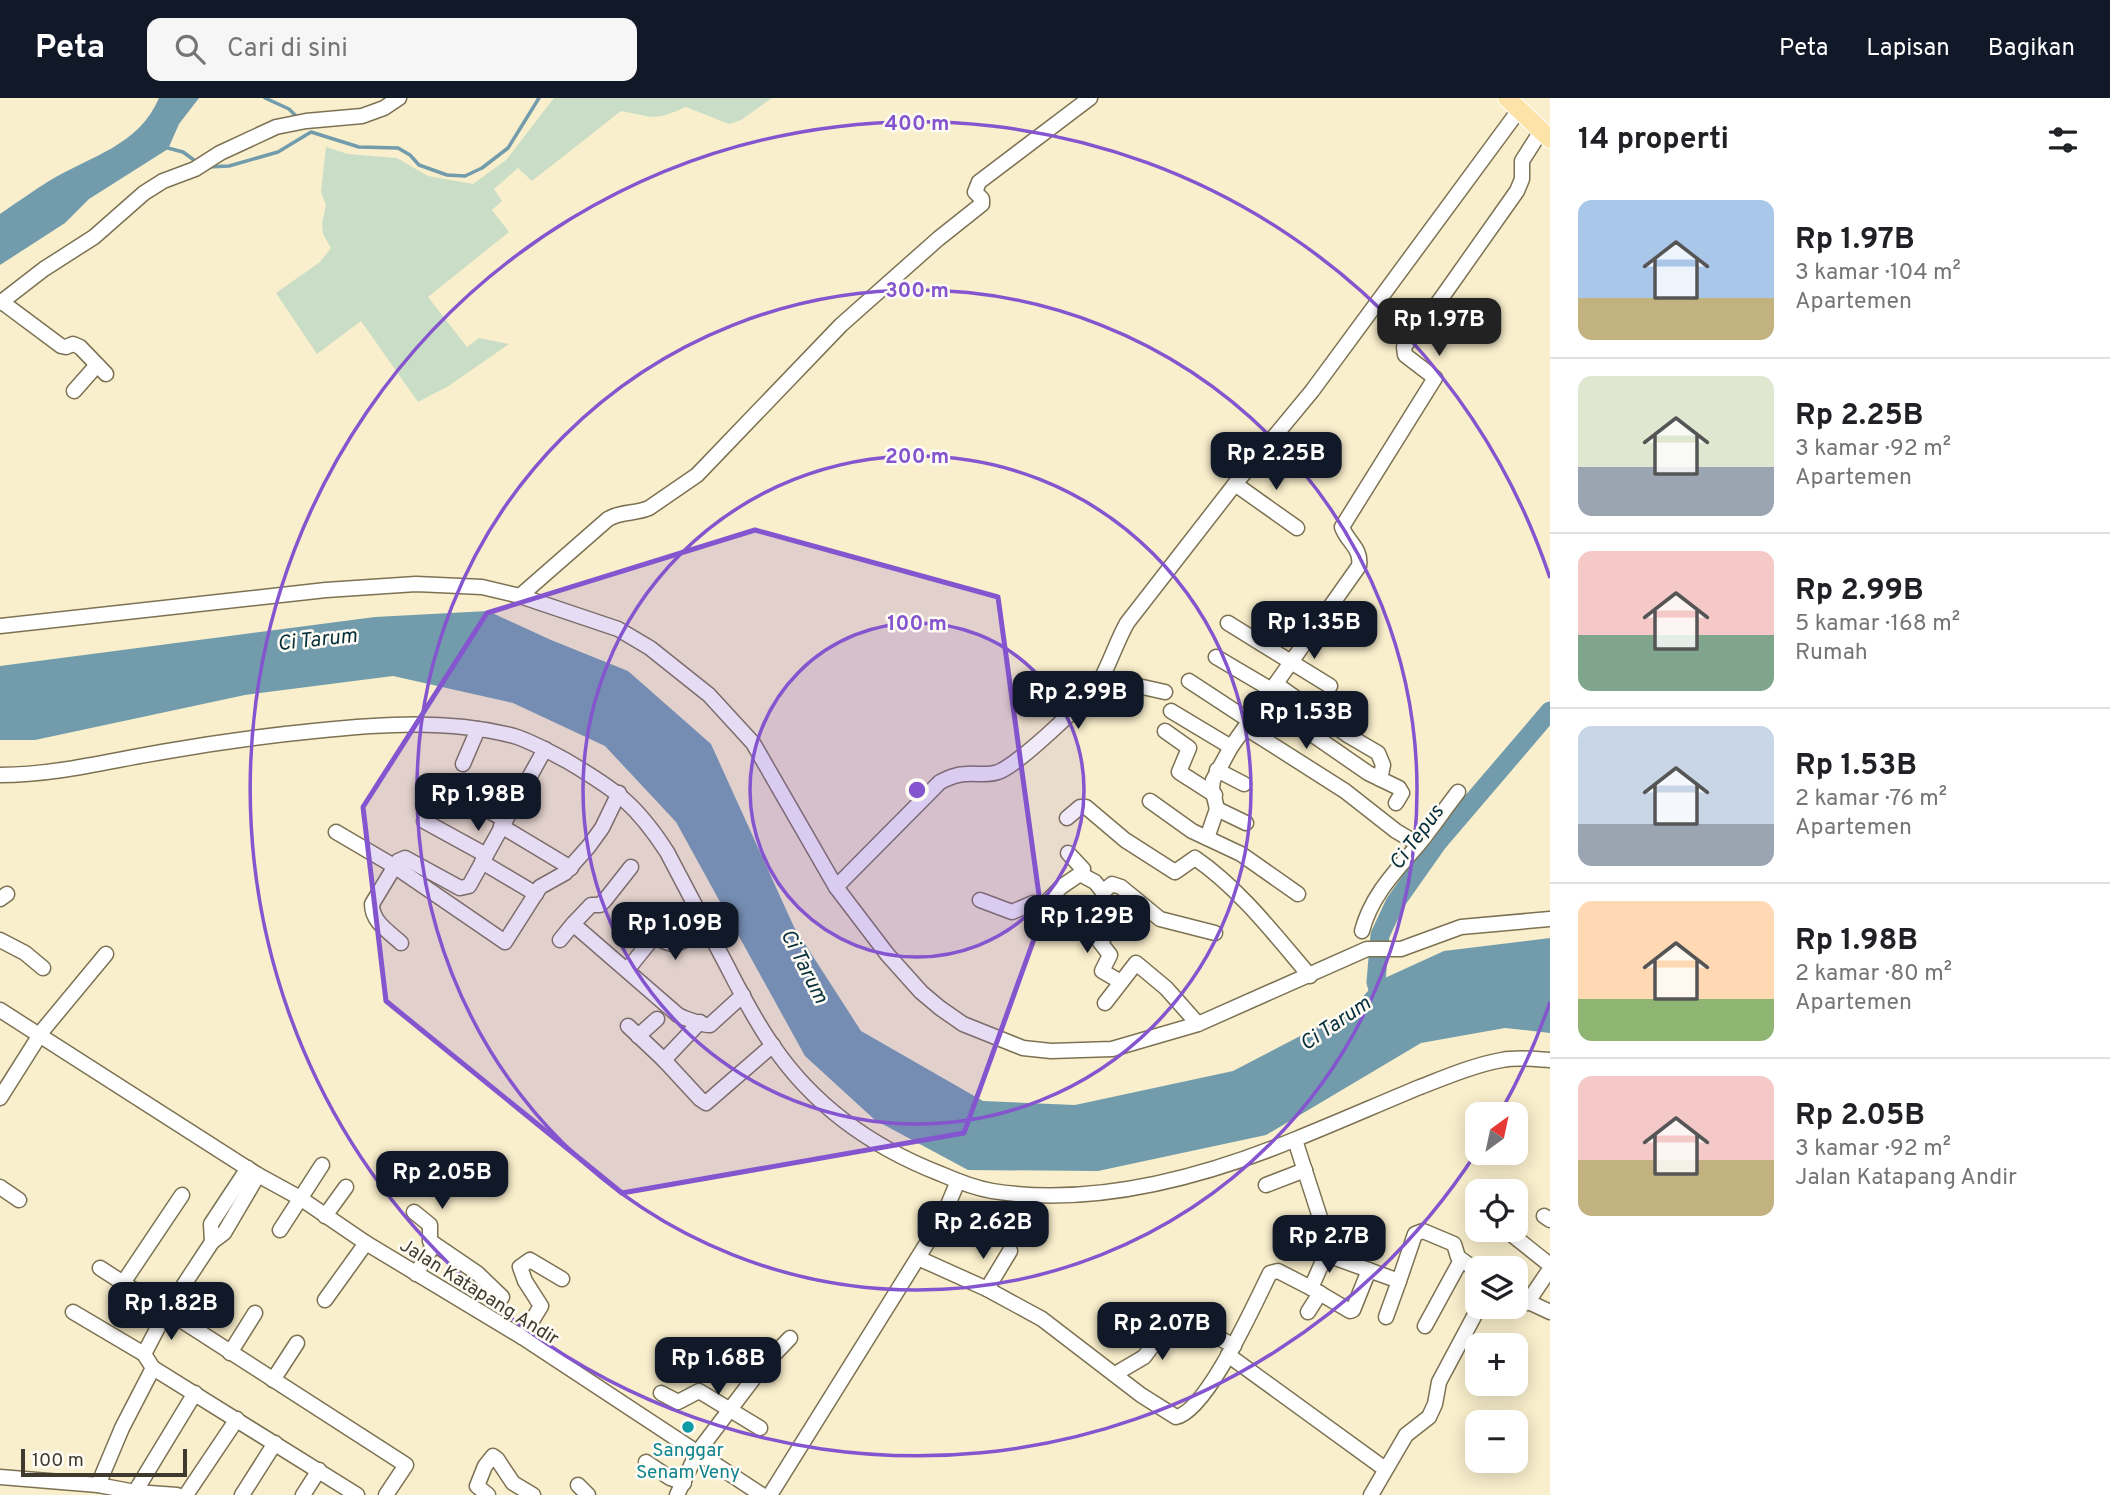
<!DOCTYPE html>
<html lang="id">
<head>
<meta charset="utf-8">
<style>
	body { margin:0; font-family:Overpass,sans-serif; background:#f6f6f6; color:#202124; height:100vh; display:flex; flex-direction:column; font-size:26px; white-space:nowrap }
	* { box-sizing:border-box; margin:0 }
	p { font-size:23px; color:#757577 }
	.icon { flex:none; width:38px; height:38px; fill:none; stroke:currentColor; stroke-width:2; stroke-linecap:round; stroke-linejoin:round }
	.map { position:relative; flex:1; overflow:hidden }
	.sheet { display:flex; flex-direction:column; background:#fff; width:560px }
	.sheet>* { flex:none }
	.needle { width:46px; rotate:33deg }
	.fabs { position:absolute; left:1465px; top:1004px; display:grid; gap:14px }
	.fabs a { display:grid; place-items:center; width:63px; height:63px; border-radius:14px; background:#fff; box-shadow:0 4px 18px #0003; font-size:35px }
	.scale { position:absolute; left:21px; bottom:18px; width:166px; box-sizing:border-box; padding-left:7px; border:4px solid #3f3a2d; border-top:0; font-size:19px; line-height:24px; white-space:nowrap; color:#3f3a2d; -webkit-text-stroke:5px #fefcf5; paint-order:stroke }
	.price { position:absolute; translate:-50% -60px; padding:0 16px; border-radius:14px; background:#111827; color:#fff; font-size:23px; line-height:46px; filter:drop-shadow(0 2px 4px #0008) }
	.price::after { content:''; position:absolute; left:50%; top:42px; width:21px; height:16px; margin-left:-10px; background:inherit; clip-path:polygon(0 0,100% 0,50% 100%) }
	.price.active { background:#222; color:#fff }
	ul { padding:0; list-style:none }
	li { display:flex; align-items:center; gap:21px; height:175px; padding:0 28px }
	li+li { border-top:2px solid #e0e0e0 }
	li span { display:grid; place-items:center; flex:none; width:196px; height:140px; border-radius:14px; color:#555 }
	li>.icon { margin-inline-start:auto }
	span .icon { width:84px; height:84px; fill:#fffc; stroke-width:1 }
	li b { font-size:30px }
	h2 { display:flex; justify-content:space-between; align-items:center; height:84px; padding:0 28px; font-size:30px }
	header { display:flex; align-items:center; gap:42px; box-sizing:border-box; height:98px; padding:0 35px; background:#111827; color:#fff }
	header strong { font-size:33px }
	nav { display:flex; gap:38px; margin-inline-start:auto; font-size:24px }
	.search { width:490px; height:63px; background:#f6f6f6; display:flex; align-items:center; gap:18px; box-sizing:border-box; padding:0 24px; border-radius:14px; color:#757577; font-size:26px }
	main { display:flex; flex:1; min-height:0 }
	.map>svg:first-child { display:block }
</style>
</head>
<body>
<header>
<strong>Peta</strong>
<div class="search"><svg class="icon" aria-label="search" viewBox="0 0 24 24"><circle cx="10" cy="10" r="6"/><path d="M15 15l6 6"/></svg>Cari di sini</div>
<nav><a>Peta</a><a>Lapisan</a><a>Bagikan</a></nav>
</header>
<main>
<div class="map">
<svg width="1550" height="1397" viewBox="0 0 1550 1397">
	<rect width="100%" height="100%" fill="#f9efcc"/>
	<path fill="#cadec7" d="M554,0H772L741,22L729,26L686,9C651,24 656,19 621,13L532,83L518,70L494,91L502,103L492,112L509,134L428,199L467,249L479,240L509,246L447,289L418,304L361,223L317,256L276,195L320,164L331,150L323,136L322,125L326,107L321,94L326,49L348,56L397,60L428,78L473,86L506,62Z"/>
	<g fill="#729cac">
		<path d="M159,0H199L179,26L168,51L89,101L65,125L0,167V116C16,105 33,93 49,83C90,58 139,48 159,0Z"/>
		<path d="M488,513L551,542L628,573L711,646L794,829L861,933L983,1003L1075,1007L1233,973L1352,911L1376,884L1444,853L1550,840V935L1505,930L1421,945L1266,1037L1098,1073L968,1072L875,1022L805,958L676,724L605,648L513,605L393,578L245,597L35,642H0V568L375,519Z"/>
	</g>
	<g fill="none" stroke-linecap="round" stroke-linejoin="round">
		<g stroke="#729cac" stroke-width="3.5">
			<path d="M265,0L289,11L298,20"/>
			<path d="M164,49L183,54L198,65"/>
			<path d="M208,69L229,68L278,54L311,34L359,49L398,50L410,57L419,67L447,77L465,78L482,70L508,50L539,0"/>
		</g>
		<path stroke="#729cac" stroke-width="19" d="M1383,910L1376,884L1380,837L1395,805L1438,744L1550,613"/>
		<defs>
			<g id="minor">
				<path d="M2,204L61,248L66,249L73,246L80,249L106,276"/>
				<path d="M0,205L44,171L94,139L144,95L163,83L195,71L220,55L276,29L306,23L362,18L384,10L399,0"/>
				<path d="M74,293L97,267"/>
				<path d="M1235,386L1297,430"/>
				<path d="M520,498L608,421C621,413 636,416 649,410L697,377L841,227L938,141L982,106V101L975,94L979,84L1090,0"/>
				<path d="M1228,525L1330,588"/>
				<path d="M0,528L326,492L416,486L482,489L520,498L618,531L650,550L709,597L753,645L836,789L887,856L921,894L940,910L963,926L1023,950L1051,953L1112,951L1198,926L1367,851H1401L1461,829L1550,821"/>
				<path d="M1216,559L1272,592"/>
				<path d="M1102,580L1165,594"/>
				<path d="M1189,583L1250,623"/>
				<path d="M1276,586L1349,638L1378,655L1383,667L1380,681"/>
				<path d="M1264,603L1368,675L1399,690L1402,695L1396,705"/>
				<path d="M1171,613L1231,649"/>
				<path d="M1246,630L1345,693L1396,733L1418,746"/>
				<path d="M1165,633L1189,650L1179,674L1215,697"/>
				<path d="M463,666L478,631"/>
				<path d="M1217,672L1244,686"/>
				<path d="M0,677C55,677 108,663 162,654C213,645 263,638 314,633C380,626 449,621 514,638C533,644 550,654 567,663C616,692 636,706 667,754C687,792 707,830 727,868C741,895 755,923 773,948C814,1008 874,1050 941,1076C957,1083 975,1090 992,1093C1093,1109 1204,1079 1296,1041C1338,1024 1379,1006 1420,989C1446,979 1474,967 1502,962C1518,959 1534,961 1550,962"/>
				<path d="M447,689L505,722"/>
				<path d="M1150,703L1192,733L1241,756L1298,796"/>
				<path d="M1067,720L1080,709H1086L1125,742L1175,774L1195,760C1240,791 1275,837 1310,878"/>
				<path d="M424,723L486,757"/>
				<path d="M1246,725L1217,711L1212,690L1213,682L1231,649L1359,468C1362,450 1347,444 1342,429L1435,280L1405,257L1404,249L1440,202L1517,93L1522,81V63L1541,33"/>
				<path d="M501,728L571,770"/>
				<path d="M336,734L394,768L505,844L540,789L565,775L589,748L602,730L619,695"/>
				<path d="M1207,740L1217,711"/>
				<path d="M1068,755L1083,771L1080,776L1061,789L1043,808L1061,824L1087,818L1111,831"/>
				<path d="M482,764L536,796"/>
				<path d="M1080,776L1095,784L1103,794L1112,786L1121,789L1160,821L1215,835"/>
				<path d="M836,789L940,684C948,680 956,676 966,676C977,675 987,678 998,674C1017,668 1092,598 1102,579C1111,562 1117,543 1127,525L1235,386L1312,293L1519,12"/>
				<path d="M0,801L7,796"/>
				<path d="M980,802L1012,814L1033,805L1043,808"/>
				<path d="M1120,821L1100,844L1110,857L1102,873L1121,884"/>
				<path d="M573,826L591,807H600L605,802L631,769"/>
				<path d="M1362,833C1371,798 1395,774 1418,747C1432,730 1444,712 1458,694"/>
				<path d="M0,842L25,855L43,870"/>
				<path d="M560,842L573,826L678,917C683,920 706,928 710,927L743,897"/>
				<path d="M401,845C388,833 372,824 372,806L398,763L405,760L460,790L469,788L545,651"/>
				<path d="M627,872L652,841C660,840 661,843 669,845C680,849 696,834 706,828"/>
				<path d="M1105,905L1136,865L1166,890L1198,926"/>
				<path d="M0,912L258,1077L300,1100L366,1145L522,1239L762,1397"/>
				<path d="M628,928L664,962L700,924"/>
				<path d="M638,938L657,921"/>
				<path d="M664,962L700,1001L706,1005L773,947"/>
				<path d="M0,1000L43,932L106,856"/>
				<path d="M1295,1042L1325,1135L1327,1157L1399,1183L1415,1136L1423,1133L1454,1146L1458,1159L1477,1173"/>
				<path d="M1266,1087L1305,1072"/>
				<path d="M0,1089L19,1102"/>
				<path d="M414,1114L430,1127V1143L477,1175L502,1199"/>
				<path d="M325,1118L346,1089"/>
				<path d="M1544,1118L1550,1122"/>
				<path d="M280,1132L322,1067"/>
				<path d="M1506,1132L1550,1167"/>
				<path d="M212,1144L211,1126L248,1070"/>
				<path d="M1326,1156L1311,1190L1350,1213L1353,1212L1369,1172"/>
				<path d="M918,1160L987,1191L1042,1221L1141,1297L1176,1319C1207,1313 1255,1205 1270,1175L1278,1173L1311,1190"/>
				<path d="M100,1170L406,1367L386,1397"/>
				<path d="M416,1176L434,1146"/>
				<path d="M123,1185L182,1097"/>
				<path d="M987,1191L1010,1153"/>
				<path d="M1516,1198L1550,1214"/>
				<path d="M325,1202L366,1145"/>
				<path d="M1527,1205L1550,1171"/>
				<path d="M73,1214L144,1256L153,1270L357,1397"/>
				<path d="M1308,1214L1320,1195"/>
				<path d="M1386,1219L1399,1183"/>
				<path d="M1425,1228L1461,1162"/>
				<path d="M522,1239L541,1208L525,1183L520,1169L530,1162L562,1181"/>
				<path d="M723,1251L756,1277"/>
				<path d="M230,1255L255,1215"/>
				<path d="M144,1256L166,1214L212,1144L224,1135L258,1077"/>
				<path d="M1228,1257L1385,1371"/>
				<path d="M1115,1276L1144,1259L1159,1239L1180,1219L1234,1248"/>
				<path d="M273,1282L297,1245"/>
				<path d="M661,1295L678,1304L699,1293L760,1330"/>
				<path d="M646,1364L670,1380L684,1385"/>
				<path d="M0,1379L98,1387L135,1394L177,1397"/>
				<path d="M98,1387L122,1330L153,1270"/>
				<path d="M578,1387L588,1397"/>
				<path d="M135,1394L195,1295"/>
				<path d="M186,1397L237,1321"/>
				<path d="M242,1397L275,1345"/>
				<path d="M303,1397L319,1372"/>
				<path d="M488,1397L477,1388L485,1368L493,1358L497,1361L513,1385L533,1397"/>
				<path d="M677,1397L697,1355L763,1268L790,1240"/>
				<path d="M770,1397L942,1121L958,1083"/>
				<path d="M1371,1397L1406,1337L1429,1319L1435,1306L1439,1284L1479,1209"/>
			</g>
			<path id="major" d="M1507,0L1550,41"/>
		</defs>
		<use href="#minor" stroke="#7c7253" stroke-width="17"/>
		<use href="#major" stroke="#fff" stroke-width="20"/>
		<use href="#minor" stroke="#fff" stroke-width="14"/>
		<use href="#major" stroke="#fde3a7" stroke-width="18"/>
	</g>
	<path fill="#8455ce" fill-opacity="0.2" stroke="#8455ce" stroke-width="5" stroke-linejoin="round" d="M755,432L998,499L1042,819L964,1035L622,1095L386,903L363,709L487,515Z"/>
	<circle cx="917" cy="692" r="167" fill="#8455ce" fill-opacity=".12"/>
	<g fill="none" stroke="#8455ce" stroke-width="3.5">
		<circle cx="917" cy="692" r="167"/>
		<circle cx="917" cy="692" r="334"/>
		<circle cx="917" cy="692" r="500"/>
		<path d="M1550 904A667 667 0 0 1 1500 1015M1476 1055A667 667 0 1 1 1550 480"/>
	</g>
	<circle fill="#0f9aa8" stroke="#fefcf5" stroke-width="2.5" cx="688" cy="1329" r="7"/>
	<g text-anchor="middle" stroke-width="5" stroke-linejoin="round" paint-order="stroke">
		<g font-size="19" fill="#3f3a2d" stroke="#fefcf5">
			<text transform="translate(480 1193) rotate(32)" y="7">Jalan Katapang Andir</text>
		</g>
		<g font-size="19" fill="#0d838f" stroke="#fefcf5">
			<text x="688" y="1358">Sanggar<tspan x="688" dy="22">Senam Veny</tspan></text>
		</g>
		<g font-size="21" font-style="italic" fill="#062f3c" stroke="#fefcf5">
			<text transform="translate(317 541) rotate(-6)" y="7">Ci Tarum</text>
			<text transform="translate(1416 739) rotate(-53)" y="7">Ci Tepus</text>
			<text transform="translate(805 868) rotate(63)" y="7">Ci Tarum</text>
			<text transform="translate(1335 925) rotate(-34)" y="7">Ci Tarum</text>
		</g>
	</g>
	<circle cx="917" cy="692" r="10" fill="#8455ce" stroke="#fefcf5" stroke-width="3.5"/>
	<g font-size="21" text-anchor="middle" font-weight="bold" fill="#8455ce" stroke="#fefcf5" stroke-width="5" stroke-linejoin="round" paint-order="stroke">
		<text x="917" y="32">400 m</text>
		<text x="917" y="199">300 m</text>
		<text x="917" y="365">200 m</text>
		<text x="917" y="532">100 m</text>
	</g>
</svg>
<div class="fabs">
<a><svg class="needle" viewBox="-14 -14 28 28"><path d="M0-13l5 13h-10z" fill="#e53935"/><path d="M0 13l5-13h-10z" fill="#757577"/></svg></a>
<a><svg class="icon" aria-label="locate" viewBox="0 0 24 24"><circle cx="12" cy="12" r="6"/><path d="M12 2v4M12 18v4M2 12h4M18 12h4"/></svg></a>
<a><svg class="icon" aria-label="layers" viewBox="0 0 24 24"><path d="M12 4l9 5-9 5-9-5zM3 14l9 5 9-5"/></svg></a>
<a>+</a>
<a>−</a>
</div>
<div class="scale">100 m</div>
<b class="price active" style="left:1439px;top:260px">Rp 1.97B</b>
<b class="price" style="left:1276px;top:394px">Rp 2.25B</b>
<b class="price" style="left:1314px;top:563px">Rp 1.35B</b>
<b class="price" style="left:1078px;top:633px">Rp 2.99B</b>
<b class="price" style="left:1306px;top:653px">Rp 1.53B</b>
<b class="price" style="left:478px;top:735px">Rp 1.98B</b>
<b class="price" style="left:1087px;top:857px">Rp 1.29B</b>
<b class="price" style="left:675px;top:864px">Rp 1.09B</b>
<b class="price" style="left:442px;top:1113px">Rp 2.05B</b>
<b class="price" style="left:983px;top:1163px">Rp 2.62B</b>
<b class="price" style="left:1329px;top:1177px">Rp 2.7B</b>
<b class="price" style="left:171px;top:1244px">Rp 1.82B</b>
<b class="price" style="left:1162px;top:1264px">Rp 2.07B</b>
<b class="price" style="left:718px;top:1299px">Rp 1.68B</b>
</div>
<section class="sheet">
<h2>14 properti<svg class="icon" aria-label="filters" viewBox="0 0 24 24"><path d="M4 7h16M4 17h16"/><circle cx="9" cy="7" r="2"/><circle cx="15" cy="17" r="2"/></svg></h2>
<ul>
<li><span style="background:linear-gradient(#a9c7e8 70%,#c2b280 0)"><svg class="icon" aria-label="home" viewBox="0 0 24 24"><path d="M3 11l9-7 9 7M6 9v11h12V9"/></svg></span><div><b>Rp 1.97B</b><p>3 kamar · 104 m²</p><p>Apartemen</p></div></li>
<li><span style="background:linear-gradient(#dfe7d0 65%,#9aa5b1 0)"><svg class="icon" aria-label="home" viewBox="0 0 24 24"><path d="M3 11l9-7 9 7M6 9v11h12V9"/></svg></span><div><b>Rp 2.25B</b><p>3 kamar · 92 m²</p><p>Apartemen</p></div></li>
<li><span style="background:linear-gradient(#f6c9c9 60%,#7fa58c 0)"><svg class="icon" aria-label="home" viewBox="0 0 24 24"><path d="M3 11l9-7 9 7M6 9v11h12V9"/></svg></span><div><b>Rp 2.99B</b><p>5 kamar · 168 m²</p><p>Rumah</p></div></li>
<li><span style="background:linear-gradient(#c9d6e8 70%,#9aa5b1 0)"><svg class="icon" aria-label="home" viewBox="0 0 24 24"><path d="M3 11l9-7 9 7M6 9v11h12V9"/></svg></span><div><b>Rp 1.53B</b><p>2 kamar · 76 m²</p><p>Apartemen</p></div></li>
<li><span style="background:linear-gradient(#ffd9b3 70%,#8fb573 0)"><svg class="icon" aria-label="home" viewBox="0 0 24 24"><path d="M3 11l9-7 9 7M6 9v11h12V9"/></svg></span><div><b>Rp 1.98B</b><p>2 kamar · 80 m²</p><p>Apartemen</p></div></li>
<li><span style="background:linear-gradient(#f6c9c9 60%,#c2b280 0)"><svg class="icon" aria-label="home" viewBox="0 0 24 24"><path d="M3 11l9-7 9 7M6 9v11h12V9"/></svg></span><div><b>Rp 2.05B</b><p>3 kamar · 92 m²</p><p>Jalan Katapang Andir</p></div></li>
</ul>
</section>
</main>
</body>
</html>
